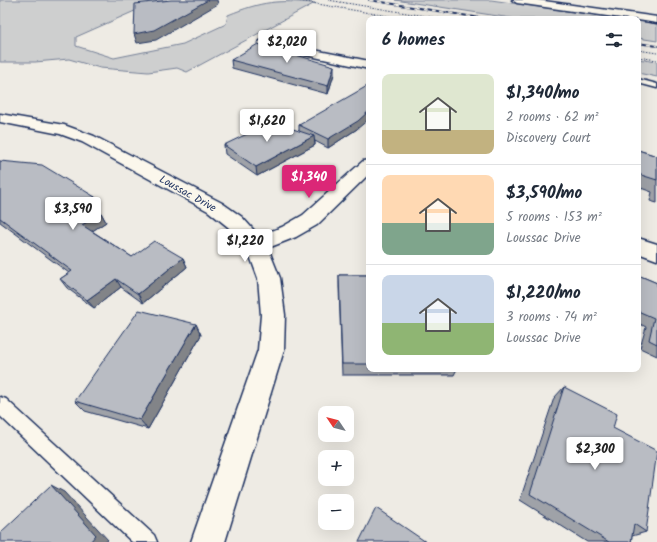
<!DOCTYPE html>
<html lang="en">
<head>
<meta charset="utf-8">
<style>
	body { margin:0; font-family:Kalam,sans-serif; background:#f2f2f3; color:#1f2937; height:100vh; display:flex; flex-direction:column; font-size:15px; white-space:nowrap }
	* { box-sizing:border-box; margin:0 }
	p { font-size:13px; color:#747a83 }
	.icon { flex:none; width:22px; height:22px; fill:none; stroke:currentColor; stroke-width:2; stroke-linecap:round; stroke-linejoin:round }
	.map { position:relative; flex:1; overflow:hidden }
	.details { position:absolute; left:366px; top:16px; width:275px; height:356px; display:flex; flex-direction:column; background:#fff; border-radius:8px; box-shadow:0 4px 16px #0002 }
	.details>* { flex:none }
	.needle { width:26px; rotate:305deg }
	.tools { position:absolute; left:318px; top:406px; display:grid; gap:8px }
	.tools a { display:grid; place-items:center; width:36px; height:36px; border-radius:8px; background:#fff; box-shadow:0 4px 16px #0002; font-size:20px }
	.price { position:absolute; translate:-50% -34px; padding:0 9px; border-radius:4px; background:#fff; color:#222; font-size:13px; line-height:26px; filter:drop-shadow(0 1px 2px #0008) }
	.price::after { content:''; position:absolute; left:50%; top:24px; width:12px; height:9px; margin-left:-6px; background:inherit; clip-path:polygon(0 0,100% 0,50% 100%) }
	.price.on { background:#db2777; color:#fff }
	ul { padding:0; list-style:none }
	li { display:flex; align-items:center; gap:12px; height:100px; padding:0 16px }
	li+li { border-top:1px solid #e0e1e3 }
	li span { display:grid; place-items:center; flex:none; width:112px; height:80px; border-radius:8px; color:#555 }
	li>.icon { margin-inline-start:auto }
	span .icon { width:48px; height:48px; fill:#fffc; stroke-width:1 }
	li b { font-size:17px }
	h2 { display:flex; justify-content:space-between; align-items:center; height:48px; padding:0 16px; font-size:17px }
	.map>svg:first-child { display:block }
</style>
</head>
<body>
<div class="map">
<svg width="657" height="542" viewBox="0 0 657 542">
	<rect width="100%" height="100%" fill="#eeebe4"/>
	<filter id="ink" filterUnits="userSpaceOnUse"><feTurbulence type="fractalNoise" baseFrequency=".025" numOctaves="2"/><feDisplacementMap in="SourceGraphic" scale="8" xChannelSelector="R" yChannelSelector="G"/><feConvolveMatrix kernelMatrix="1 2 1 2 8 2 1 2 1" color-interpolation-filters="sRGB"/></filter>
	<g filter="url(#ink)">
		<g fill="#cecfcf" stroke="#747f96">
			<path d="M0,0H167L169,4L137,10L76,37V46L114,58L183,44L226,24L228,15C263,1 277,0 315,3L187,72L177,68L148,72L100,68L69,59L35,62H0Z"/>
			<path d="M395,0H491L623,19H517Z"/>
			<path d="M638,21L657,24V41L638,38Z"/>
			<path d="M638,59L657,62V77L638,73Z"/>
		</g>
		<g fill="none" stroke-linecap="round" stroke-linejoin="round">
			<defs>
				<g id="service">
					<path d="M638,79L657,84V88L638,83Z"/>
					<path d="M0,397L6,399L154,535L157,542H132L0,416Z"/>
				</g>
				<g id="minor">
					<path d="M512,0H537L657,17V23L638,20V19H628L517,3Z"/>
					<path d="M264,40L369,61V69L260,45L258,43L260,41Z"/>
					<path d="M0,114L64,125L94,136L222,203L242,217L259,236L282,227L303,215L363,161L369,160V174L317,225L296,237L268,248L280,278L285,315L284,350L225,542H191L258,350L261,315L258,278L247,248L228,227L208,211L82,142L60,134L0,122Z"/>
					<path d="M638,238L657,244V260L638,253Z"/>
				</g>
			</defs>
			<use href="#service" stroke="#1b2f5e" stroke-width="3"/>
			<use href="#minor" stroke="#1b2f5e" stroke-width="3"/>
			<g stroke="#1b2f5e" stroke-width="1" stroke-dasharray="1.5 1.5" stroke-linecap="butt">
				<path d="M294,0L405,19"/>
				<path d="M328,0L443,19"/>
				<path d="M638,50L657,53"/>
				<path d="M638,57L657,60"/>
			</g>
			<use href="#service" fill="#fbf7ec" fill-rule="evenodd"/>
			<use href="#minor" fill="#fbf7ec" fill-rule="evenodd"/>
			<defs>
				<g id="rail">
					<path d="M369,0L487,19"/>
					<path d="M638,43L657,46"/>
				</g>
			</defs>
			<use href="#rail" stroke="#1b2f5e" stroke-width="2"/>
			<use href="#rail" stroke="#fbf7ec" stroke-width="1.5" stroke-dasharray="4.5" stroke-linecap="butt"/>
		</g>
		<g fill="#9fa2a8" stroke="#1b2f5e">
			<path d="M231,60L334,74L328,94L232,68Z"/>
			<path d="M299,125L357,129L328,148L315,141V145L257,176L225,154L224,145L299,131Z"/>
			<path d="M638,150L657,156V203L650,201L652,192L638,187Z"/>
			<path d="M0,161L95,197L100,206L95,209L101,213L106,222L92,231L132,257L183,258L187,267L143,303L121,287L94,308L67,288L60,279L69,273L0,222Z"/>
			<path d="M339,275H369V369H457L454,375H342L339,287Z"/>
			<path d="M638,275L657,283V356L640,348L646,327L638,323Z"/>
			<path d="M196,324L201,335L148,429L85,411L75,401Z"/>
			<path d="M564,387L613,428L646,532L632,536L631,542H587L520,500L554,398Z"/>
		</g>
		<g fill="#828488" stroke="#1b2f5e">
			<path d="M208,0H217L218,4L156,40L137,43L134,34Z"/>
			<path d="M334,66V74L328,94V86Z"/>
			<path d="M369,111V119L357,129L328,148V139Z"/>
			<path d="M314,136L315,145L257,176L256,167Z"/>
			<path d="M95,197L100,206L91,212L86,203Z"/>
			<path d="M101,213L106,222L88,234L82,225Z"/>
			<path d="M183,258L187,267L143,303L138,294Z"/>
			<path d="M116,279L121,287L94,308L87,300Z"/>
			<path d="M196,324L201,335L148,429L140,420Z"/>
			<path d="M51,485L64,492L108,540L106,542H90Z"/>
		</g>
		<g fill="#b9bcc3" stroke="#1b2f5e">
			<path d="M171,0H208L154,30L134,34L135,4Z"/>
			<path d="M258,44L334,66L328,86L231,60Z"/>
			<path d="M369,85V111L358,121L328,139L299,125Z"/>
			<path d="M272,122L314,136L256,167L224,145Z"/>
			<path d="M638,150L657,156V180L638,174Z"/>
			<path d="M0,161L42,165L95,197L86,203L101,213L82,225L132,257L154,241L183,258L138,294L116,279L87,300L60,279L72,271L0,218Z"/>
			<path d="M339,275H369V364H342Z"/>
			<path d="M638,275L657,283V344L649,340L654,318L638,311Z"/>
			<path d="M139,310L196,324L140,420L75,401Z"/>
			<path d="M564,387L617,414L613,428L657,451L646,532L634,524L631,542H609L530,494Z"/>
			<path d="M51,485L96,535L90,542H0V533Z"/>
			<path d="M376,508L426,542H359Z"/>
		</g>
	</g>
	<g text-anchor="middle" stroke-width="3" stroke-linejoin="round" paint-order="stroke">
		<g font-size="11" fill="#1b2f5e" stroke="#fbf7ec">
			<text transform="translate(188 193) rotate(29)" y="4">Loussac Drive</text>
		</g>
	</g>
</svg>
<div class="tools">
<a><svg class="needle" viewBox="-14 -14 28 28"><path d="M0-13l5 13h-10z" fill="#e53935"/><path d="M0 13l5-13h-10z" fill="#747a83"/></svg></a>
<a>+</a>
<a>−</a>
</div>
<b class="price" style="left:287px;top:64px">$2,020</b>
<b class="price" style="left:267px;top:143px">$1,620</b>
<b class="price on" style="left:309px;top:199px">$1,340</b>
<b class="price" style="left:73px;top:231px">$3,590</b>
<b class="price" style="left:245px;top:263px">$1,220</b>
<b class="price" style="left:595px;top:471px">$2,300</b>
<section class="details">
<h2>6 homes<svg class="icon" aria-label="filters" viewBox="0 0 24 24"><path d="M4 7h16M4 17h16"/><circle cx="9" cy="7" r="2"/><circle cx="15" cy="17" r="2"/></svg></h2>
<ul>
<li><span style="background:linear-gradient(#dfe7d0 70%,#c2b280 0)"><svg class="icon" aria-label="home" viewBox="0 0 24 24"><path d="M3 11l9-7 9 7M6 9v11h12V9"/></svg></span><div><b>$1,340/mo</b><p>2 rooms · 62 m²</p><p>Discovery Court</p></div></li>
<li><span style="background:linear-gradient(#ffd9b3 60%,#7fa58c 0)"><svg class="icon" aria-label="home" viewBox="0 0 24 24"><path d="M3 11l9-7 9 7M6 9v11h12V9"/></svg></span><div><b>$3,590/mo</b><p>5 rooms · 153 m²</p><p>Loussac Drive</p></div></li>
<li><span style="background:linear-gradient(#c9d6e8 60%,#8fb573 0)"><svg class="icon" aria-label="home" viewBox="0 0 24 24"><path d="M3 11l9-7 9 7M6 9v11h12V9"/></svg></span><div><b>$1,220/mo</b><p>3 rooms · 74 m²</p><p>Loussac Drive</p></div></li>
</ul>
</section>
</div>
</body>
</html>
